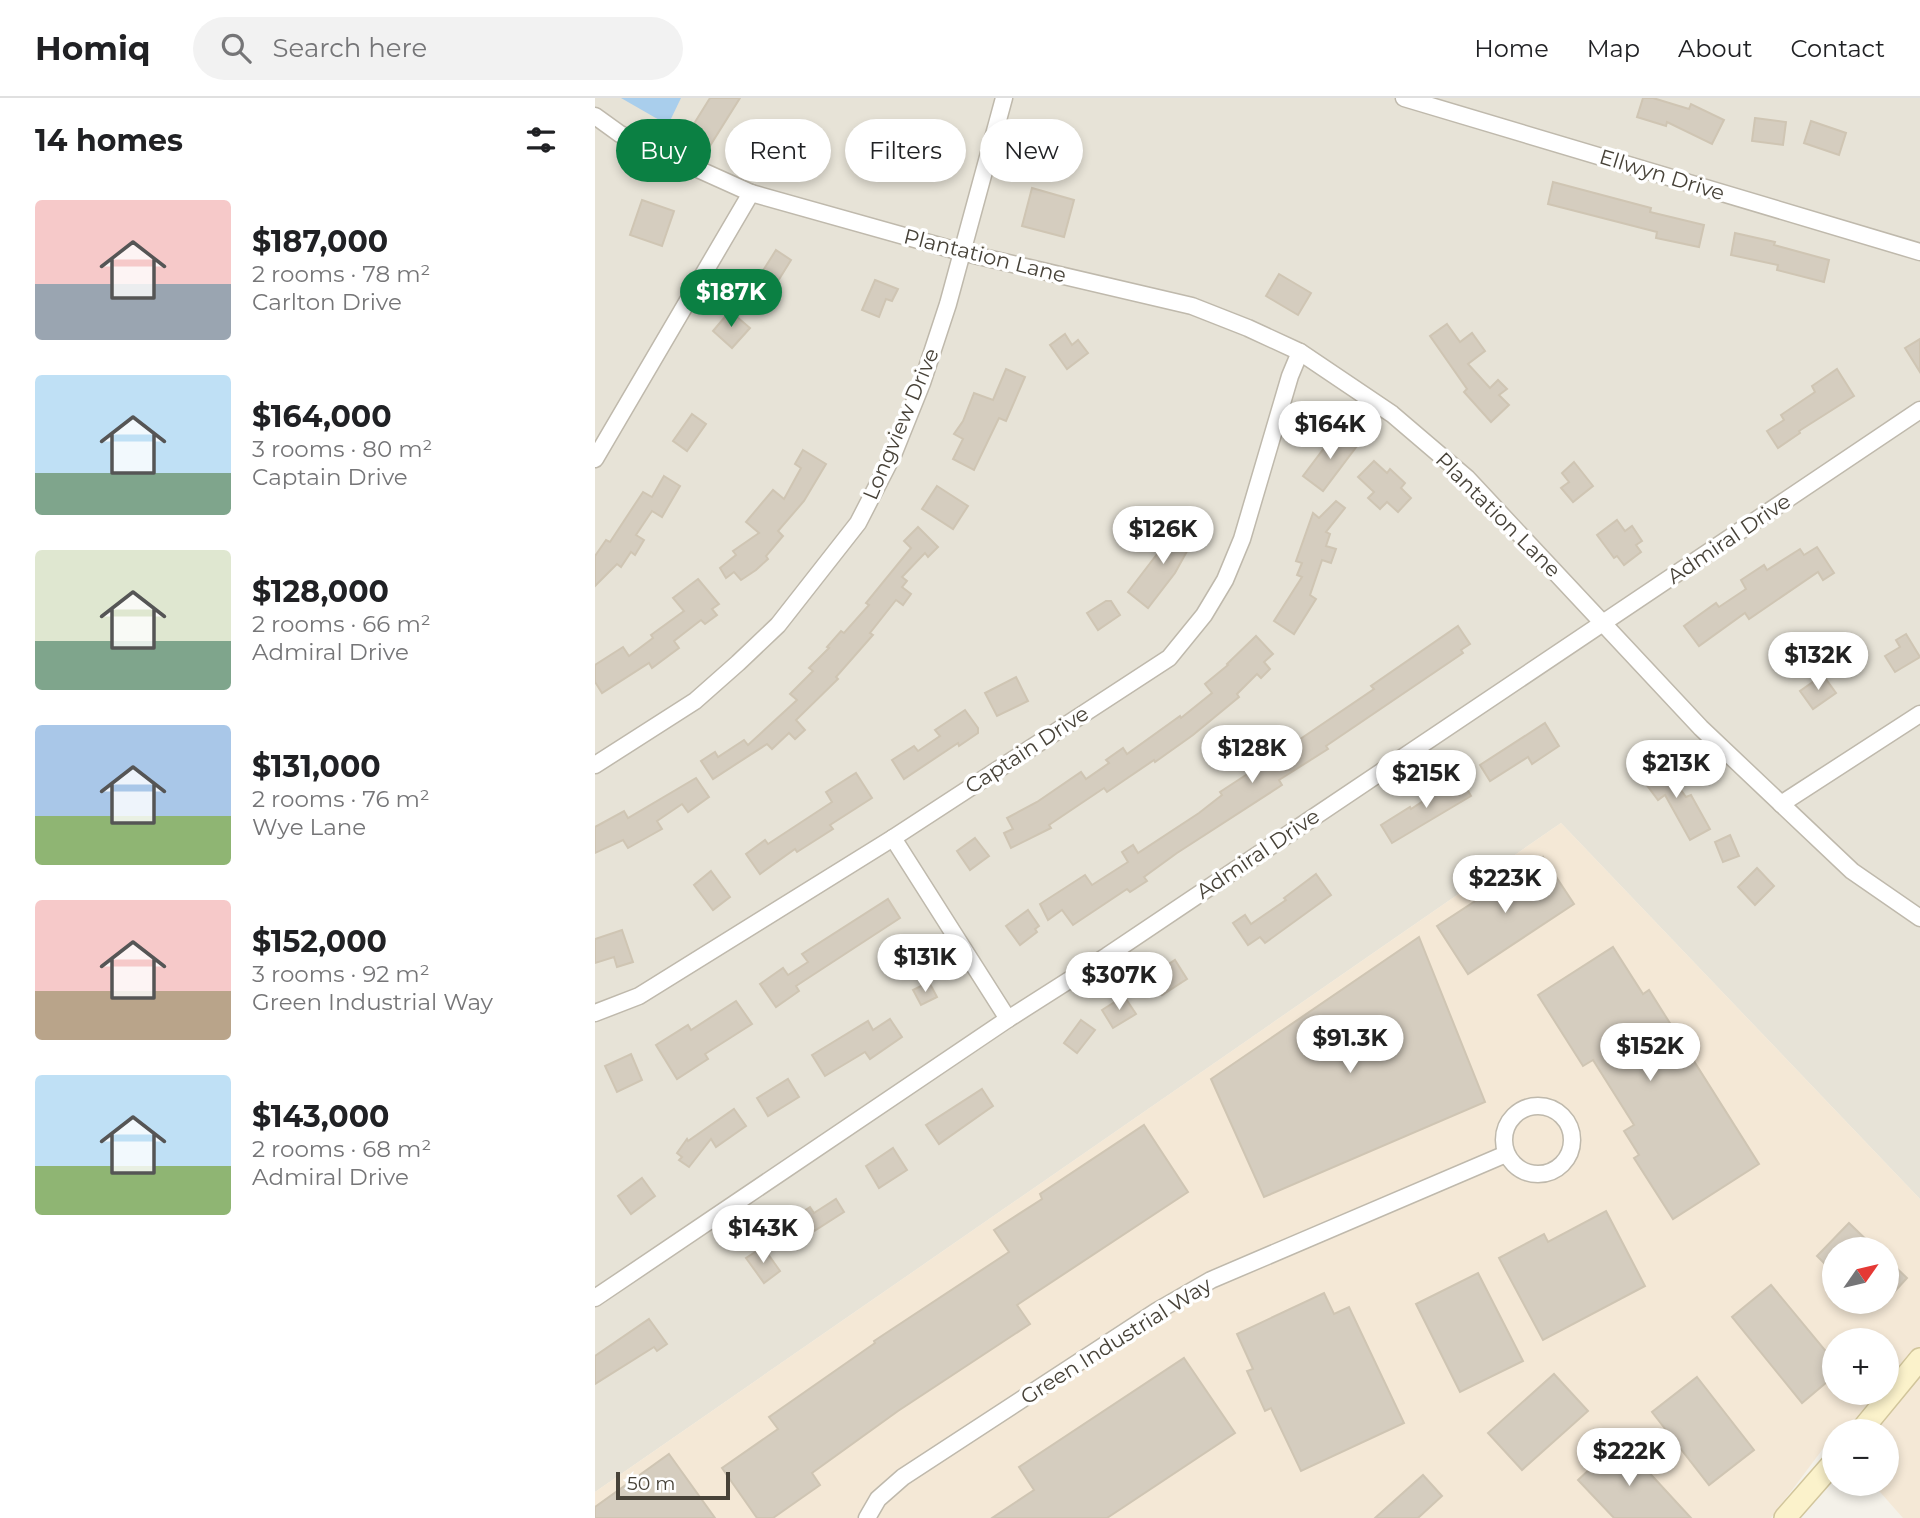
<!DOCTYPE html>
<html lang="en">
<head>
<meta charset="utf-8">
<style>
	body { margin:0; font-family:Montserrat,sans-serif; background:#f2f2f2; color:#202124; height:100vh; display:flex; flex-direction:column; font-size:26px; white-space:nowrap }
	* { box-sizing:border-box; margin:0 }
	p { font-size:23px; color:#757577 }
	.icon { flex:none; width:38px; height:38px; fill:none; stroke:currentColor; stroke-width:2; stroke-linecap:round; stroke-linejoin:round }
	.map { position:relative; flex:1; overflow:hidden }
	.panel { display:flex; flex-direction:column; background:#fff; width:595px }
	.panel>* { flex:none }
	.top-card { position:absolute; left:21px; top:21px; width:665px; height:63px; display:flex; gap:14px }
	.needle { width:46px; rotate:56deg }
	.controls { position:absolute; left:1227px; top:1139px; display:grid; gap:14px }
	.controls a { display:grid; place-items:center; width:77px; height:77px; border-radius:50%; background:#fff; box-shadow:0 4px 10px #0003; font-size:35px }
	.scale { position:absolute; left:21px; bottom:18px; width:114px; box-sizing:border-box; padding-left:7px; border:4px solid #474238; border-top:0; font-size:19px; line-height:24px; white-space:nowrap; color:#474238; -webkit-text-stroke:5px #fff; paint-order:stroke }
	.price { position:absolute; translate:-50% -60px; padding:0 16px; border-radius:24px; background:#fff; color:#222; font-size:23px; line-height:46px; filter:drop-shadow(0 2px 4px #0008) }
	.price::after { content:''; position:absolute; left:50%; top:42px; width:21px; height:16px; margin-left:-10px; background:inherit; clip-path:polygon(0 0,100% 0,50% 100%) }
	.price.selected { background:#0b8043; color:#fff }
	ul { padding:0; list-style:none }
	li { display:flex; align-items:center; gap:21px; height:175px; padding:0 35px }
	li span { display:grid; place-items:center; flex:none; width:196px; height:140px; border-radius:7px; color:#555 }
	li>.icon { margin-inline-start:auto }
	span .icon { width:84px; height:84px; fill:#fffc; stroke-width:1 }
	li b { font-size:30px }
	h2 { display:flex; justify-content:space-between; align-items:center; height:84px; padding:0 35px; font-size:30px }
	.chip { padding:0 24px; border-radius:32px; background:#fff; box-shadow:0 4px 10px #0003; font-size:24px; line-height:63px }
	.chip.selected { background:#0b8043; color:#fff }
	header { display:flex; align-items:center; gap:42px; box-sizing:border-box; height:98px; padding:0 35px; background:#fff; border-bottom:2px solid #e0e0e0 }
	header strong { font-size:33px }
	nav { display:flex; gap:38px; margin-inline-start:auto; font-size:24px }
	.search { width:490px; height:63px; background:#f2f2f2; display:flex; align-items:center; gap:18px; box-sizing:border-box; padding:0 24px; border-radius:38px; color:#757577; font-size:26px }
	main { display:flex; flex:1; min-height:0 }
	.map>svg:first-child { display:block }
</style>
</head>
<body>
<header>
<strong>Homiq</strong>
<div class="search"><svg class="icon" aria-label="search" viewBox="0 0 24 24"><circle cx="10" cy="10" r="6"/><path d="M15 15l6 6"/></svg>Search here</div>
<nav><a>Home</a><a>Map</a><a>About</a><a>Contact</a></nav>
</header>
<main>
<section class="panel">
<h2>14 homes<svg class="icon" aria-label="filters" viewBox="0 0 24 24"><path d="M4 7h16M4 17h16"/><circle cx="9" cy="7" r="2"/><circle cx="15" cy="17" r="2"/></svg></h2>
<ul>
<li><span style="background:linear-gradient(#f6c9c9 60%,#9aa5b1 0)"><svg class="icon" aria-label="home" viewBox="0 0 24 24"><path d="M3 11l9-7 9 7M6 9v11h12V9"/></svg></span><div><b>$187,000</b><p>2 rooms · 78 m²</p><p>Carlton Drive</p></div></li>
<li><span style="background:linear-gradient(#bfe0f5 70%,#7fa58c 0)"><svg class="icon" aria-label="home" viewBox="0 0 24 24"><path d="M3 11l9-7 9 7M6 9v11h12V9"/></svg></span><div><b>$164,000</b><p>3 rooms · 80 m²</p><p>Captain Drive</p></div></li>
<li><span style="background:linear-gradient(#dfe7d0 65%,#7fa58c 0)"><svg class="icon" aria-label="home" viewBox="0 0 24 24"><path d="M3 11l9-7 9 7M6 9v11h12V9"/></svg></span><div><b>$128,000</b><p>2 rooms · 66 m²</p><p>Admiral Drive</p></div></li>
<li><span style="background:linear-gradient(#a9c7e8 65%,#8fb573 0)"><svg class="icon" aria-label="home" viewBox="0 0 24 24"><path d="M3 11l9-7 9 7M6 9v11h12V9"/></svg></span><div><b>$131,000</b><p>2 rooms · 76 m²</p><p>Wye Lane</p></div></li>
<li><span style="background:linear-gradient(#f6c9c9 65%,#b9a48a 0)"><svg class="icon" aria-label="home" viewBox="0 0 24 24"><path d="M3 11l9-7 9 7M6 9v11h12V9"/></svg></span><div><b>$152,000</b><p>3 rooms · 92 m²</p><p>Green Industrial Way</p></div></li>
<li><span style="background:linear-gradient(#bfe0f5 65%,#8fb573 0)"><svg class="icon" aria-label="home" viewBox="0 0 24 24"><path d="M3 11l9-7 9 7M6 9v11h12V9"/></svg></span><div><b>$143,000</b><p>2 rooms · 68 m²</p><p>Admiral Drive</p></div></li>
</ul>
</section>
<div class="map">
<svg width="1325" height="1420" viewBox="0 0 1325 1420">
	<rect width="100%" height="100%" fill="#f4f1e9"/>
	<path fill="#e7e3d7" d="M0,0H1325V1101L966,725L0,1394Z"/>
	<path fill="#f4e8d6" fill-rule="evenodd" d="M966,725L1325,1101V1420H1308L1278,1386H1292V1334H1239V1342L1236,1340L1176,1420H0V1394ZM1239,1152H1292V1204H1239ZM1239,1242H1292V1295H1239Z"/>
	<path fill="#a9ceec" d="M26,0H86L73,27Z"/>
	<g fill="#d5cdbf" stroke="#cfc5b3" stroke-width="2">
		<path d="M115,0H145L113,51L92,37Z"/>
		<path d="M1048,0H1058L1094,11L1096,6L1129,22L1117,46L1072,24L1071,28L1042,19Z"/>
		<path d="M1160,20L1191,24L1188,47L1157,43Z"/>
		<path d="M1216,23L1251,35L1244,57L1209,45Z"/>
		<path d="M958,84L1056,110L1055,114L1109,127L1104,149L1061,140L1062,134L953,106Z"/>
		<path d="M437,90L479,102L469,139L427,128Z"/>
		<path d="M47,102L79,113L67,148L35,137Z"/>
		<path d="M1140,135L1180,144L1179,147L1234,162L1229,184L1182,172L1183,167L1136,157Z"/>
		<path d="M181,152L196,162L170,204L147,190L155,177L162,182Z"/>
		<path d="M684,176L716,195L703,217L671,198Z"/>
		<path d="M280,182L303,191L297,203L291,201L284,219L267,212Z"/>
		<path d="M135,213L155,230L137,250L118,233Z"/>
		<path d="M852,226L865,244L877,235L890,253L873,266L895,290L903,282L912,291L904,297L914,307L896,324L869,294L872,291L835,238Z"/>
		<path d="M470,236L477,247L483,242L493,255L472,271L455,247Z"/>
		<path d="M1325,241V274L1310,250Z"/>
		<path d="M411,271L430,279L411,323L404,320L379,372L358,361L368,341L359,336L368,323L379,295L398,302Z"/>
		<path d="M1242,271L1259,298L1204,333L1205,335L1183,350L1172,333L1189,322L1186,317L1220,294L1217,288Z"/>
		<path d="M97,316L111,326L92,353L78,343Z"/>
		<path d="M742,333L762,348L728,393L708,378Z"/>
		<path d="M208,352L231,366L209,403L183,433L188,438L171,458L173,461L161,472L146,482L139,474L131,480L125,470L141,457L138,453L164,435L151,424L178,392L189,401L206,370L200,366Z"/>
		<path d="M779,363L792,375L795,371L810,385L806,390L816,400L803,414L792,404L785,411L773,400L779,394L763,379Z"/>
		<path d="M979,364L998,388L978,404L966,390L974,384L967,375Z"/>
		<path d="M69,378L85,388L67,419L57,413L41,437L49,442L40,457L36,454L26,469L22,466L0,488V458L11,442L15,444L48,394L57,399Z"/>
		<path d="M342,388L373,408L358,431L327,411Z"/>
		<path d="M741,403L750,410L731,434L735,436L731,448L741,451L736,465L727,462L715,497L721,501L699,536L679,523L707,479L702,477L707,465L701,463L718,415L724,420Z"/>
		<path d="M1022,422L1030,433L1037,428L1047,443L1041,447L1046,454L1029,467L1022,458L1019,460L1002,437Z"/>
		<path d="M580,426L601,437L580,475L553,510L533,494L569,447Z"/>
		<path d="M323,429L343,449L333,459L330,455L307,479L312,483L307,489L316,496L308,507L301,502L275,535L278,537L241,579L243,581L201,622L210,632L200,641L194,635L177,651L172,646L118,681L106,663L120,654L123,659L149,642L153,647L202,602L195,596L218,573L214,570L234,550L232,549L246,533L249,535L274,507L271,505L316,450L309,443Z"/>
		<path d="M1222,449L1239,475L1228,482L1223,474L1154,521L1150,515L1104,548L1089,528L1121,505L1124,509L1151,491L1146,482L1169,467L1172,472L1205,451L1209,457Z"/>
		<path d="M103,481L124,506L117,511L122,517L110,526L106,522L79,543L84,550L57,570L54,565L7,595L0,584V567L28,549L34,558L58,540L56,537L89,513L78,500Z"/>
		<path d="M511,503H516L525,517L503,532L492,515Z"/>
		<path d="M863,528L875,546L866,552L868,555L731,648L733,651L684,682L687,687L582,755L549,779L552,783L535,794L532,791L478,827L467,812L453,822L445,806L490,777L497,787L533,764L527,754L538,747L543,755L604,715L627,697L625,694L657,673L653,666L664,659L668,666L689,652L779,591L776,588Z"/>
		<path d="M1311,536L1325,559L1300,574L1290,558L1305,549L1301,542Z"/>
		<path d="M661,538L678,556L669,564L675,571L666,580L662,576L642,596L644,599L598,637L560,664L559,662L512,694L509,690L454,727L456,730L416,750L409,735L418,731L412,720L442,704L486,674L491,681L514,665L511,662L528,650L532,656L585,618L586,620L617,595L610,586L633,567L632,566Z"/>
		<path d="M1228,577L1241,595L1218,611L1205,593Z"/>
		<path d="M421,579L433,603L402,618L390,595Z"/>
		<path d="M370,612L383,630V635L364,648L363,645L309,681L297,662L319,648L323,653L345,638L340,632Z"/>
		<path d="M950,625L964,648L937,666L933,659L895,683L885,667Z"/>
		<path d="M1065,663L1091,699L1096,697L1115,731L1095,742L1070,697L1063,702L1045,678Z"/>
		<path d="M261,675L277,700L235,727L238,731L202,754L200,751L165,776L151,756L170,742L173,746L237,704L231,694Z"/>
		<path d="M865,679L876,698L797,745L786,727L815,709L816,711Z"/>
		<path d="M101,680L114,699L93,714L87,706L62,723L67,731L33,750L28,742L0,755V729L29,713L33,720Z"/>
		<path d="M1135,737L1144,758L1128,764L1120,744Z"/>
		<path d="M380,740L394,758L375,772L362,753Z"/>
		<path d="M948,759L979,806L873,876L842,828Z"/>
		<path d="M1162,770L1179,788L1160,807L1143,789Z"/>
		<path d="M116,773L135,799L118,812L99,787Z"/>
		<path d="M721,776L736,797L670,845L665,839L653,847L638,825L650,817L656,826L691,802L689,800Z"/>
		<path d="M293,801L305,820L201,888L204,893L181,909L165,886L188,870L193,877L213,864L207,856Z"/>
		<path d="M433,812L444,828L440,831L442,834L425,847L411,828Z"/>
		<path d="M27,832L38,864L22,869L19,859L0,865V841Z"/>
		<path d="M824,839L890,1004L669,1099L616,981Z"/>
		<path d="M1018,849L1048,896L1054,892L1164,1066L1078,1121L1039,1060L1044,1057L1029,1033L1039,1027L998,962L988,968L943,897Z"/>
		<path d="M580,862L592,881L567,897L555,878Z"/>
		<path d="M334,884L342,899L326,907L318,892Z"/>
		<path d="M529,898L541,916L518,930L507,912Z"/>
		<path d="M141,903L157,926L110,956L113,961L82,981L61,947L93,927L96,932Z"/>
		<path d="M295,921L307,939L275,961L270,954L230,978L217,957L273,923L278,932Z"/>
		<path d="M486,922L500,932L482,955L469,945Z"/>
		<path d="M36,956L47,982L22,994L10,968Z"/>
		<path d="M193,981L204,999L173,1018L162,1000Z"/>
		<path d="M387,991L398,1008L344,1046L331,1027Z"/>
		<path d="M139,1011L151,1028L121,1049L116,1041L94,1069L84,1062L87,1059L82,1055L92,1041L93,1043Z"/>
		<path d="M549,1027L593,1094L422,1207L435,1226L303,1313L217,1375L225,1387L178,1420H162L127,1370L183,1331L174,1319L280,1245L279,1243L414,1154L399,1132L447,1101L445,1096Z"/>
		<path d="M298,1050L312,1072L284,1090L271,1068Z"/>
		<path d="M47,1080L60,1098L36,1116L23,1098Z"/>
		<path d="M241,1101L249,1114L205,1142L193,1123L215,1109L219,1115Z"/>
		<path d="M1011,1113L1050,1188L948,1242L904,1160L949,1136L953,1144Z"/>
		<path d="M1254,1125L1282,1152H1239V1175L1222,1158Z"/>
		<path d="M168,1149L185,1173L169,1185L151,1160Z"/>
		<path d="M1292,1161L1312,1180L1292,1202Z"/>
		<path d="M883,1175L928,1263L865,1294L821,1206Z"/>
		<path d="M1176,1187L1239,1263V1278L1207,1305L1137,1219Z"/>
		<path d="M729,1195L739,1216L754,1209L809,1325L706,1373L676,1310L670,1313L652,1273L658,1271L642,1236Z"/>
		<path d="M54,1221L72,1246L62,1253L59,1249L0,1286V1258Z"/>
		<path d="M589,1260L640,1335L512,1420H397L439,1392L424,1369Z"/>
		<path d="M959,1276L993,1313L927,1372L893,1335Z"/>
		<path d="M1102,1279L1159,1352L1114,1387L1057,1314Z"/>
		<path d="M1025,1343L1096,1420H1019L983,1382Z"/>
		<path d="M74,1356L120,1420H0V1409Z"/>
		<path d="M828,1377L847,1398L823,1420H780Z"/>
	</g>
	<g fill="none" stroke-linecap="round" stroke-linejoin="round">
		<defs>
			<g id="street">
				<path d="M809,0L1325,154"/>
				<path d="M0,18L25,36L156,95L366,154L597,208L653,230L705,254L797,316L872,380L1106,630L1257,773L1325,820"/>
				<path d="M0,361L156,95"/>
				<path d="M0,667L100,603L143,565L183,527L263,425L298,357L327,285L353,206L409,0"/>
				<path d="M1186,706L1325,616"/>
				<path d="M298,740L413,921"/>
				<path d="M0,915L44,898L298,740L574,560L609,517L630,482L647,441L695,278L705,254"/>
				<circle cx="943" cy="1042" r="34"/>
				<path d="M0,1200L413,921L512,858L1325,312"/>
				<path d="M272,1420L283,1401L308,1379L562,1213L616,1182L911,1056"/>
			</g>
			<g id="secondary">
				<path d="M1265,1334L1325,1261"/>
				<path d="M1190,1420L1239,1364"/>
			</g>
		</defs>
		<use href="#street" stroke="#bfb9ac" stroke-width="19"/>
		<use href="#secondary" stroke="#d1c59b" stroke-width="24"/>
		<use href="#street" stroke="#fff" stroke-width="16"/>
		<use href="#secondary" stroke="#fbf2cb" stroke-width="21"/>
	</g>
	<g text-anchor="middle" stroke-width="7" stroke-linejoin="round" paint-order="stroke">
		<g font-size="21" fill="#474238" stroke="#fff">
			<text transform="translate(1067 77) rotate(17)" y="7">Ellwyn Drive</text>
			<text transform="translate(390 158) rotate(14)" y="7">Plantation Lane</text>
			<text transform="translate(306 326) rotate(-67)" y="7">Longview Drive</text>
			<text transform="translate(903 417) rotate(45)" y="7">Plantation Lane</text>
			<text transform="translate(1134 441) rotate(-34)" y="7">Admiral Drive</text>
			<text transform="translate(432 652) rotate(-33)" y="7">Captain Drive</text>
			<text transform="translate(663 756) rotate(-34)" y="7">Admiral Drive</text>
			<text transform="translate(521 1243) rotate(-32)" y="7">Green Industrial Way</text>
		</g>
	</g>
</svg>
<div class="controls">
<a><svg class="needle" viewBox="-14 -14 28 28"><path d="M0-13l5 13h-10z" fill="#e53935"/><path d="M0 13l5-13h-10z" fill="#757577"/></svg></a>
<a>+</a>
<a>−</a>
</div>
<div class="scale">50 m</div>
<b class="price selected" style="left:136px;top:231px">$187K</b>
<b class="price" style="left:735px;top:363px">$164K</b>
<b class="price" style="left:568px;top:468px">$126K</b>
<b class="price" style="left:1223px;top:594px">$132K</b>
<b class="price" style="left:657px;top:687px">$128K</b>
<b class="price" style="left:1081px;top:702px">$213K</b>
<b class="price" style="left:831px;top:712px">$215K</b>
<b class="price" style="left:910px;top:817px">$223K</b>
<b class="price" style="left:330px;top:896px">$131K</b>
<b class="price" style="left:524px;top:914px">$307K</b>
<b class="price" style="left:755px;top:977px">$91.3K</b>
<b class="price" style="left:1055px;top:985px">$152K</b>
<b class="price" style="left:168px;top:1167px">$143K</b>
<b class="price" style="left:1034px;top:1390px">$222K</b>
<div class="top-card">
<a class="chip selected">Buy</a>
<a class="chip">Rent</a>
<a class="chip">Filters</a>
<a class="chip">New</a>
</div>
</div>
</main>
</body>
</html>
